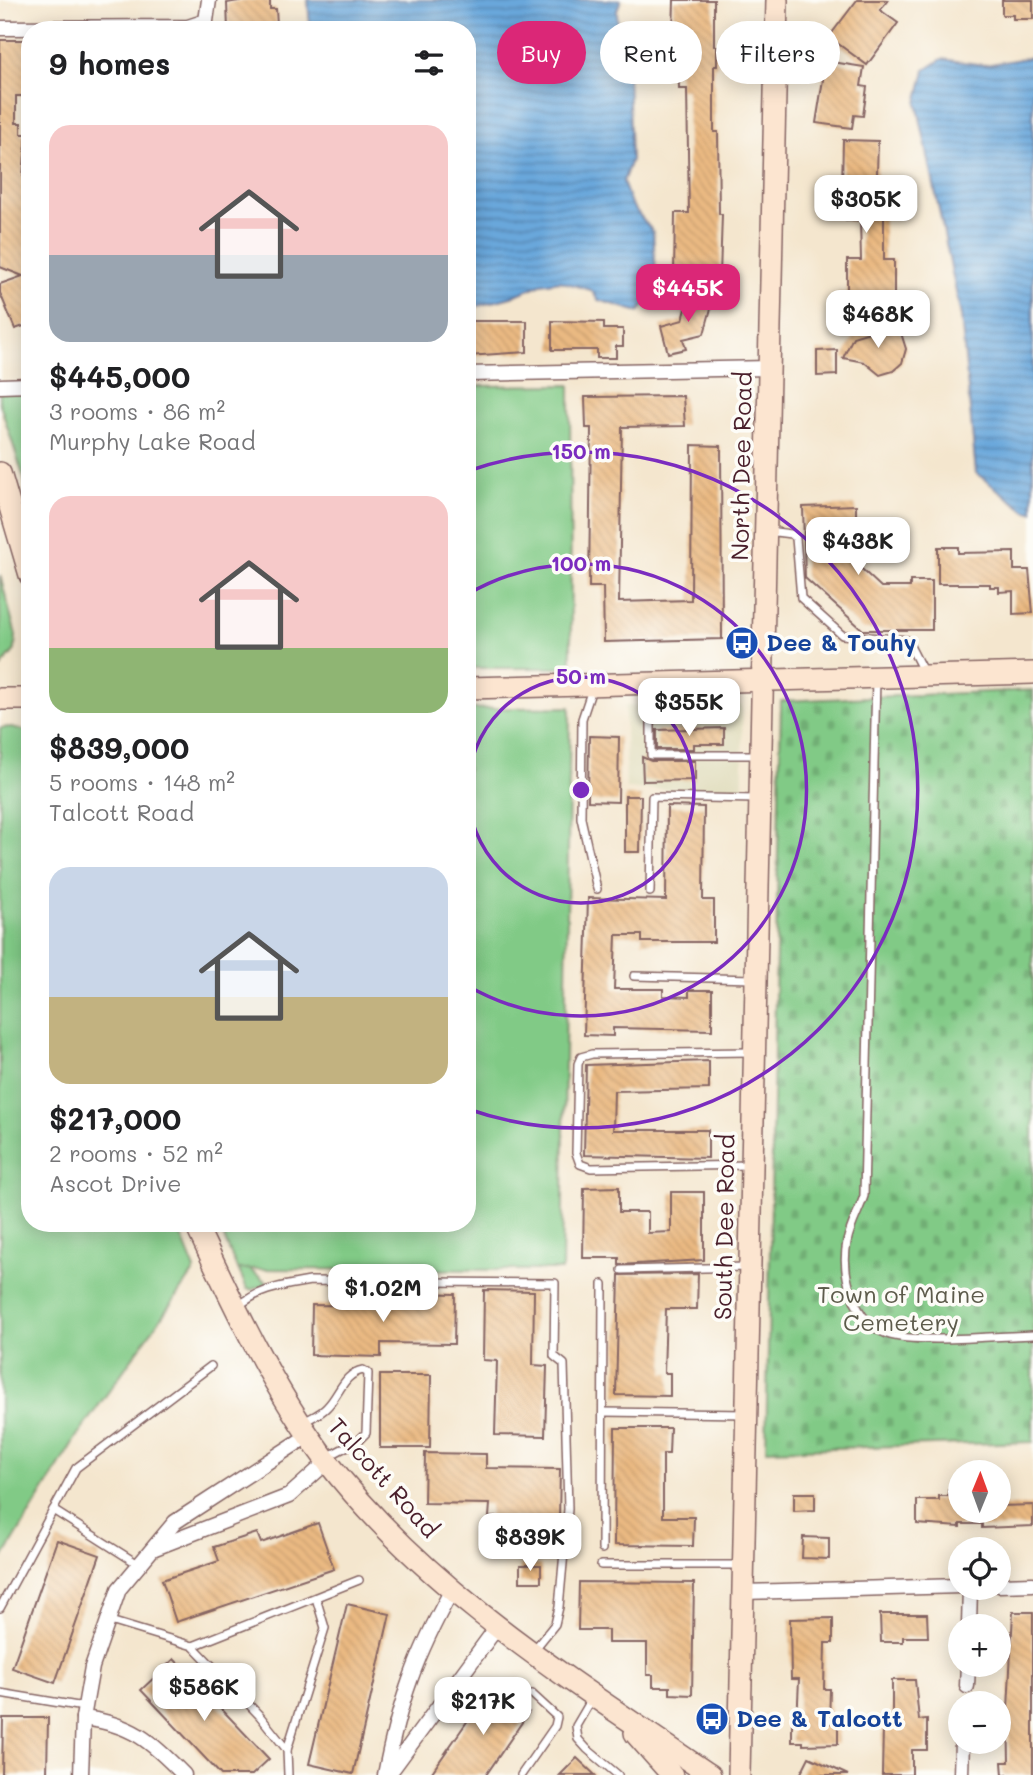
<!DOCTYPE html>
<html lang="en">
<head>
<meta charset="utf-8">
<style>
	body { margin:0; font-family:Mali,sans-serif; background:#f2f2f2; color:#202124; height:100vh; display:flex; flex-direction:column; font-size:26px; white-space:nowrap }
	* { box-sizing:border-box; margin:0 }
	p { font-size:23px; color:#757577 }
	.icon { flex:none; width:38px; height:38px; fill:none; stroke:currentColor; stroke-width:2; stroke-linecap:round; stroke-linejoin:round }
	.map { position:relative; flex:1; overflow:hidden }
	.drawer { position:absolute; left:21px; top:21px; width:455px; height:1211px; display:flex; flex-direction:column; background:#fff; border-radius:28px; box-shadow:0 4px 18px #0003 }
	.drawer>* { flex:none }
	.top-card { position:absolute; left:497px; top:21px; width:430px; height:63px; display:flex; gap:14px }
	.needle { width:46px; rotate:1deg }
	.controls { position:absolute; left:948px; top:1460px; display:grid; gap:14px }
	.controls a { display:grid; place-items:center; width:63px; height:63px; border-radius:50%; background:#fff; box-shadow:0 4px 18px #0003; font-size:35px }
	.price { position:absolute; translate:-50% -60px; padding:0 16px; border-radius:14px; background:#fff; color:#222; font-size:23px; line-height:46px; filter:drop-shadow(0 2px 4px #0008) }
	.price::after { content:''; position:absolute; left:50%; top:42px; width:21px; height:16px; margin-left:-10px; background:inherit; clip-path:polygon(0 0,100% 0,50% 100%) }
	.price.current { background:#db2777; color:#fff }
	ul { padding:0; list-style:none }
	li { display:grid; align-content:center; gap:14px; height:371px; padding:0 28px }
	li span { display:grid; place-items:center; height:217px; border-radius:21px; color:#555 }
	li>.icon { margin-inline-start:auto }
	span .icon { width:126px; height:126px; fill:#fffc; stroke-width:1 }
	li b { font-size:30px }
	h2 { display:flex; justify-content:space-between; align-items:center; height:84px; padding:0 28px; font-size:30px }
	.tag { padding:0 24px; border-radius:32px; background:#fff; box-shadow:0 4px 18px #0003; font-size:24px; line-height:63px }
	.tag.current { background:#db2777; color:#fff }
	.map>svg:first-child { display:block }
</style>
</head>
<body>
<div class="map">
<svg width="1033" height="1775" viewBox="0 0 1033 1775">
	<defs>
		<pattern id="grass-tufts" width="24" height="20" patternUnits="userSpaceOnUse" patternTransform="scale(1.75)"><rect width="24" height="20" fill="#81ca86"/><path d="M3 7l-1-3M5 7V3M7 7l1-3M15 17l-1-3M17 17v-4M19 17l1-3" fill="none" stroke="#71ad74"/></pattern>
		<pattern id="cemetery-stones" width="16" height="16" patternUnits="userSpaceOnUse" patternTransform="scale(1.75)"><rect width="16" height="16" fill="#81ca86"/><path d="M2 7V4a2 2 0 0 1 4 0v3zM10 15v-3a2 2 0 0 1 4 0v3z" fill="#71ad74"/></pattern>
		<pattern id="water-rules" width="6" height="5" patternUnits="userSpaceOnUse" patternTransform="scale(1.75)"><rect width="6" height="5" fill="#69a7db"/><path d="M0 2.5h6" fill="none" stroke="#5887b2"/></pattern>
		<pattern id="building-back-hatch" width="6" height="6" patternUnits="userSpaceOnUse" patternTransform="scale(1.75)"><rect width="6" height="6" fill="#eab982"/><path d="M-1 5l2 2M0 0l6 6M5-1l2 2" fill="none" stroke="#ca9f70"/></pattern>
	</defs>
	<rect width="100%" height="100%" fill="#fdfcf7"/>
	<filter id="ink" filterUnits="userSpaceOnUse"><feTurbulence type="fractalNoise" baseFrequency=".0143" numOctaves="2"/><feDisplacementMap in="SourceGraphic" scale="14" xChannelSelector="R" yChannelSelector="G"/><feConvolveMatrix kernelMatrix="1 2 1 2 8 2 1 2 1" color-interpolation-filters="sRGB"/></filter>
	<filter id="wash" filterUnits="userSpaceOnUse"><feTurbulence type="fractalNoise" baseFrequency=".00686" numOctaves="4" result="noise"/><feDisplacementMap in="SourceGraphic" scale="28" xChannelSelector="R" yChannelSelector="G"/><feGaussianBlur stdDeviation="1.57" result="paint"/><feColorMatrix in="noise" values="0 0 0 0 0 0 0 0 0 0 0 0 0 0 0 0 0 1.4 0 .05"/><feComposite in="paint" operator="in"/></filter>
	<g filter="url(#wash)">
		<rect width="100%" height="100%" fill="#f4e6ce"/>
		<path fill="#e0dcbb" d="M742,705L743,790L626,789L625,706Z"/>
		<path fill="url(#grass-tufts)" stroke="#667458" stroke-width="2" d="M218,1223L249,1269L269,1284L251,1290L247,1289Z"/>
		<path fill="url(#cemetery-stones)" stroke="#667458" stroke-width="2" d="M1033,690V1442L766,1450L781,701Z"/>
		<g fill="#81ca86" stroke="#667458" stroke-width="2">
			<path d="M570,385L571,668H467V386Z"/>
			<path d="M0,390H30V497L0,404Z"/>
			<path d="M0,575L16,635L15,650L0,668Z"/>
			<path d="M570,707L562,1270L237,1269L218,1223H467V709Z"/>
			<path d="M12,727L30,732V1223H176L195,1270L77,1436L0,1563V728Z"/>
		</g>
		<g fill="url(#water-rules)" stroke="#5a6383" stroke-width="2">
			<path d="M308,0H621L617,10L618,35L628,71L631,160L623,182L631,204L653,232L657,288L639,312L598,300L591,290L560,281L541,284L511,297L467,309V30H310Z"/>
			<path d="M1033,57V512L1026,511L976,473L961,316L917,103L925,70L942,59L985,65Z"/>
		</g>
		<g id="blocks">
			<g fill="url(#building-back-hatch)">
				<path d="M244,0H270V9H276L277,25H262V30H228L227,3Z"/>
				<path d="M674,0H714V46H717V66H714V132H718L719,214H722L720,276L674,275L675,213H689L687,89H679L678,33H673Z"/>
				<path d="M857,0H888L880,10L898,23L867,65L829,37Z"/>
				<path d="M1002,0H1033V19H1013V15H1002Z"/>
				<path d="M0,40H30V96H16V123H21V134H27L23,176H30V324L15,329L0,293V284L23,276L0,267Z"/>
				<path d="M826,61L864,67L861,86L867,87L863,116L854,115L852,128L816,123Z"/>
				<path d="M843,140L878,141L876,204H884V260H894V295H899V313H837V293H847V260H861L860,220L846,221V189L842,188Z"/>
				<path d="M690,294L713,301L704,334L683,339L686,349L668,353L661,326L683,320Z"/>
				<path d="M467,321H527V352L468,356Z"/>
				<path d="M552,321L604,322V329H623V346H616V358H597V350H552Z"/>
				<path d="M892,325L901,333L906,349L902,363L893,371L880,375L864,362L843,358L853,337Z"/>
				<path d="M837,350V375L817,376V351Z"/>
				<path d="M683,396L685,426L622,427L619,602L691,600L692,445L721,446L722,639L604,642L603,587H589L591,428H586L585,397Z"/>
				<path d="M856,505V525H849L850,558L881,587H910V581H932V630H863L805,578L803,507Z"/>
				<path d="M938,547H958V553L1014,552V570H1029L1033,613L1013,614V591L999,592V587H990V584H938Z"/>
				<path d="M724,728V744H694V749H657V730Z"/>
				<path d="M589,736L619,737L618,802L588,801Z"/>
				<path d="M642,757L651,761H695V780L643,781Z"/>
				<path d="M625,796H641L640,852H625Z"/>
				<path d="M667,806L704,807L703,900H714V942H642V935H616L614,989H663V996L689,997V990H712V1030L613,1028V1036L584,1035L588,898L666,900Z"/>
				<path d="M709,1061V1089L614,1091L613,1130H708V1158L584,1155L586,1065Z"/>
				<path d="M619,1187V1212H648V1233L671,1232V1192H704V1260L619,1265V1258H583L584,1188Z"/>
				<path d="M698,1274L697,1309H666L664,1373H670V1396L616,1395L619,1275Z"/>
				<path d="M484,1290L534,1291L533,1365L547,1366L545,1436L495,1435L497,1361L483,1360Z"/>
				<path d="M383,1292L455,1294L454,1344L381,1343V1357L311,1355L312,1305L383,1306Z"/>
				<path d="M380,1375H431L430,1448H380Z"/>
				<path d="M615,1428H670L669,1454H663V1517H694L693,1546L614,1545Z"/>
				<path d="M425,1453L486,1454V1468L560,1469L559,1519L489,1517L490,1504L424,1503Z"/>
				<path d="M948,1490H961V1510H999V1506L1033,1505V1526L982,1528V1524H960V1527L917,1524V1500H939V1496H948Z"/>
				<path d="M794,1493H815V1510L794,1511Z"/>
				<path d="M318,1523L334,1569L176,1622L162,1580L219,1561L214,1547L257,1533L261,1543Z"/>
				<path d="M803,1537L829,1538V1559L802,1558Z"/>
				<path d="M57,1540L100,1555L55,1683L12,1668Z"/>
				<rect x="520" y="1565" width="21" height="17"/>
				<path d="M579,1582L694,1583L692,1695L670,1694V1687H653V1675H647V1643H608V1630H578Z"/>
				<path d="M347,1604L390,1614L353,1774L309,1764Z"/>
				<path d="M1013,1612H1033V1775H1003L1002,1762H1009L1008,1709Z"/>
				<path d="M880,1614H927L928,1637H903V1642H881Z"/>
				<path d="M833,1618V1643H825L824,1689H830L829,1723H838V1744L803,1745V1742H792V1724H797L799,1679H791L790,1619Z"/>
				<path d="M174,1659L269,1759L252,1775H221L141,1690Z"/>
				<path d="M892,1680H915L919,1720L927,1719V1750H912V1775H882L883,1727H892Z"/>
				<path d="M491,1687L529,1712L486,1775H430Z"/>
				<path d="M3,1718H48L47,1775H2Z"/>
				<path d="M809,1757L848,1775H800Z"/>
				<path d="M577,1758L595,1775H560Z"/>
			</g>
		</g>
	</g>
	<g filter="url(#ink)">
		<use href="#blocks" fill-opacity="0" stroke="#866564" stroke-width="2"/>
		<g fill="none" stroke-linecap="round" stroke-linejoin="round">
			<defs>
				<g id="lane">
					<path d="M768,531L791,534L796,538L801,598L842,635L907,640L924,673"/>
					<path d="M876,678L864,1196C859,1211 850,1226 847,1242C841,1273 853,1322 887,1334C914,1344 1000,1336 1033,1335"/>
					<path d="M651,685V755H759"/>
					<path d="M593,686L582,719L581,818L597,889"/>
					<path d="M650,892L652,797L757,799"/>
					<path d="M634,976L753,979"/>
					<path d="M750,1165L591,1168L580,1164L576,1153L578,1064L581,1057L592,1054L751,1052"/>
					<path d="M622,1270L747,1267"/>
					<path d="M239,1306C260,1288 283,1286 310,1281L555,1283L554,1356L564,1364L568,1509L559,1607L555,1624L534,1650"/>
					<path d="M603,1412L746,1414"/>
					<path d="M302,1423C310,1418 321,1414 327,1407C340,1394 343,1374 363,1370L368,1373L366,1433L359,1440L327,1457"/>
					<path d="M53,1510L138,1564"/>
					<path d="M602,1549L603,1284"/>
					<path d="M601,1565H740"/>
					<path d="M0,1608L76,1468L211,1366"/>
					<path d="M107,1620L193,1646L359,1580"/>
					<path d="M193,1646L259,1715L287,1750L325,1628L316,1598"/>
					<path d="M0,1693L84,1707"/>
					<path d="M593,1697L576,1726L578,1739L587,1749L618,1775"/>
					<path d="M287,1750L288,1775"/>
					<path d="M521,1775L555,1726L557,1717L532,1694"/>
				</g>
				<g id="street">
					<path d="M0,28L188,27L206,21L209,0"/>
					<path d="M467,374L770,368"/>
					<path d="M0,386L30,385"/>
					<path d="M155,1548L289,1496L328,1461"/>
					<path d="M999,1585L1033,1584"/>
					<path d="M742,1592L961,1586"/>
					<path d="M969,1626L970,1587"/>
					<path d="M967,1686L968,1664"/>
					<path d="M83,1718C132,1724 151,1741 184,1775"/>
					<path d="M81,1775L83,1718L92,1667L119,1589L175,1522L309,1435"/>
					<path d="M385,1775C399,1702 416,1655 452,1590"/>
					<path d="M388,1775L497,1627"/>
					<path d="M961,1775L962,1741"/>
				</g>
				<g id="secondary">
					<path d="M0,473L30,575"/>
					<path d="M467,688L1033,673"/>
					<path d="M0,699H30"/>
					<path d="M195,1223C233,1304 272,1388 326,1460C428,1593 574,1682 710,1775"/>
					<path d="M635,1733L672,1775"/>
					<path d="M739,1775L777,0"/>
				</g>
			</defs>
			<use href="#lane" stroke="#866564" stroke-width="10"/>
			<use href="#street" stroke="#866564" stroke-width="17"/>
			<use href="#secondary" stroke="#866564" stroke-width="24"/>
			<use href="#lane" stroke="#fff" stroke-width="7"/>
			<use href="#street" stroke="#fff" stroke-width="14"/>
			<use href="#secondary" stroke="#fce5d0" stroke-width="21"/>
		</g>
	</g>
	<g fill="none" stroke="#7b2cbf" stroke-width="3.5">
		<circle cx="581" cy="790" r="113"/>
		<path d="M468 594A226 226 0 1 1 468 986"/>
		<path d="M468 471A338 338 0 1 1 468 1109"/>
	</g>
	<defs>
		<symbol id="bus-disc" viewBox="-11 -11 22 22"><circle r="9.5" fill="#1a4fb4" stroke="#fdfcf7"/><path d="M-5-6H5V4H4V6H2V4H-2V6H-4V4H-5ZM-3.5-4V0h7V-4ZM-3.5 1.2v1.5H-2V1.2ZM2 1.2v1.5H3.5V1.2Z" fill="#fff"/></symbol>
	</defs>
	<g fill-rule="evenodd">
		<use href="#bus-disc" x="723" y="624" width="38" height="38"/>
		<use href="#bus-disc" x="693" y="1700" width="38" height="38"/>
	</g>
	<g text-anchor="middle" stroke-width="7" stroke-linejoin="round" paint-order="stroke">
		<g font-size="24" fill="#4a1f2b" stroke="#fdfcf7">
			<text transform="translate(742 466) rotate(-89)" y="8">North Dee Road</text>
			<text transform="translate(725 1227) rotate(-89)" y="8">South Dee Road</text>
			<text transform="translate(383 1478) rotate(48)" y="8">Talcott Road</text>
		</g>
		<g font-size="24" font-weight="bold" fill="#164399" stroke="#fdfcf7" text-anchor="start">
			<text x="766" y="651">Dee &amp; Touhy</text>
			<text x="736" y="1727">Dee &amp; Talcott</text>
		</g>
		<g font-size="24" fill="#5d5b4b" stroke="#fdfcf7">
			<text x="901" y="1303">Town of Maine<tspan x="901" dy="28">Cemetery</tspan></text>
		</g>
	</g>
	<circle cx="581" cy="790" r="10" fill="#7b2cbf" stroke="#fdfcf7" stroke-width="3.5"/>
	<g font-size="21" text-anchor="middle" font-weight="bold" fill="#7b2cbf" stroke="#fdfcf7" stroke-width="7" stroke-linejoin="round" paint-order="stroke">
		<text x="581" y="459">150 m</text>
		<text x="581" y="571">100 m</text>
		<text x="581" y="684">50 m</text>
	</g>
</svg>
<div class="controls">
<a><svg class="needle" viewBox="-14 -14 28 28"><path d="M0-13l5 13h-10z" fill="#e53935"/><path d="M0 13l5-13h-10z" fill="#757577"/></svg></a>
<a><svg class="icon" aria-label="locate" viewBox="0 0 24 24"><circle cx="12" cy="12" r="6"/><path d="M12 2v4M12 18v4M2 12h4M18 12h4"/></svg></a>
<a>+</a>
<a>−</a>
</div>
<b class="price" style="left:866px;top:235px">$305K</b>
<b class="price current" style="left:688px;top:324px">$445K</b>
<b class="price" style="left:878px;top:350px">$468K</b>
<b class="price" style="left:858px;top:577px">$438K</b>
<b class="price" style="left:689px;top:738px">$355K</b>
<b class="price" style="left:383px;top:1324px">$1.02M</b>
<b class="price" style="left:530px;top:1573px">$839K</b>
<b class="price" style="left:204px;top:1723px">$586K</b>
<b class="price" style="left:483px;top:1737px">$217K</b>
<div class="top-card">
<a class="tag current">Buy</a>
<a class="tag">Rent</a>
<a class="tag">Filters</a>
</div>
<section class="drawer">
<h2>9 homes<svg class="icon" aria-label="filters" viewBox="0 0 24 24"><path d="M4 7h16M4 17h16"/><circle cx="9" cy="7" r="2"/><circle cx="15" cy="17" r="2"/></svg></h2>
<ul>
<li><span style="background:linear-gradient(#f6c9c9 60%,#9aa5b1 0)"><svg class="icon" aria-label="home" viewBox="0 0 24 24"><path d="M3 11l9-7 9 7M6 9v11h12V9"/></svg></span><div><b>$445,000</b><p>3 rooms · 86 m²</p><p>Murphy Lake Road</p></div></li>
<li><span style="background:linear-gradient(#f6c9c9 70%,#8fb573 0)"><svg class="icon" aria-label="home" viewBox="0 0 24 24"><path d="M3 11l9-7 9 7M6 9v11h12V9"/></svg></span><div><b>$839,000</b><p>5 rooms · 148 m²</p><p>Talcott Road</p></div></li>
<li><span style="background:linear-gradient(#c9d6e8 60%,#c2b280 0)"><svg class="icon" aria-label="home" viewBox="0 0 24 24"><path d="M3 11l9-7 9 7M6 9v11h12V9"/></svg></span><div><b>$217,000</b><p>2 rooms · 52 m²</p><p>Ascot Drive</p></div></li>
</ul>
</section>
</div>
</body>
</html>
